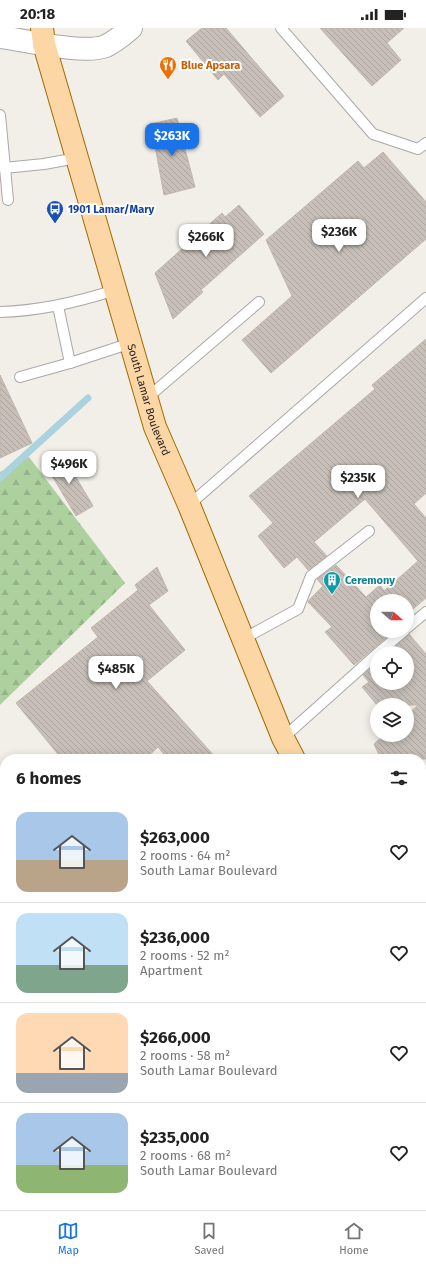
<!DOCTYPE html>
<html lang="en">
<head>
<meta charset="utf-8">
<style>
	body { margin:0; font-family:"Fira Sans",sans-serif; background:#f6f6f6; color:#222; height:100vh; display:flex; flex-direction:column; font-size:15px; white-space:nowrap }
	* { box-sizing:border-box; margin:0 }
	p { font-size:13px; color:#767676 }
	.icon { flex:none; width:22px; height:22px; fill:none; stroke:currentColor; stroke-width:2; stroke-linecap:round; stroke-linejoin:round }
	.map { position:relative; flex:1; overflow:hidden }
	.drawer { position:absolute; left:0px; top:726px; width:426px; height:456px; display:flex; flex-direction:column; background:#fff; border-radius:16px 16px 0 0; box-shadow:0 2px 10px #0003 }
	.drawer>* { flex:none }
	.needle { width:26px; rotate:110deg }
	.controls { position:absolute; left:370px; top:566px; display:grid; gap:8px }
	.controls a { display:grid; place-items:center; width:44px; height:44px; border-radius:50%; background:#fff; box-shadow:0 2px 10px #0003; font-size:20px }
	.price { position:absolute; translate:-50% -34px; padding:0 9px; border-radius:8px; background:#fff; color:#222; font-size:13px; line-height:26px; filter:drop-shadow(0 1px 2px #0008) }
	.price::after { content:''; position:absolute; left:50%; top:24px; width:12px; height:9px; margin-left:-6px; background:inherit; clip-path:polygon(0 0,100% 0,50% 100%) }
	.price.active { background:#1a73e8; color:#fff }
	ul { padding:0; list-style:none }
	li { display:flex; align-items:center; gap:12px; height:100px; padding:0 16px }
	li+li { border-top:1px solid #e0e0e0 }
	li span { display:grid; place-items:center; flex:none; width:112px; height:80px; border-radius:12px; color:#555 }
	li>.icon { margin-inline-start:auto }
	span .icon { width:48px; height:48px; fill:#fffc; stroke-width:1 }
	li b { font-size:17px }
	h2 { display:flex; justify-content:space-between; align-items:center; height:48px; padding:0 16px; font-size:17px }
	.status { display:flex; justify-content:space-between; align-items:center; height:28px; padding:0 20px; background:#fff; direction:ltr }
	.status svg { height:11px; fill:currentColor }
	.tabs { display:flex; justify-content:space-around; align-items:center; height:56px; border-top:1px solid #e0e0e0; background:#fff; font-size:11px; color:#767676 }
	.tabs a { display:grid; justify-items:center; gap:2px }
	.tabs .active { color:#1a73e8 }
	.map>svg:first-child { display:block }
</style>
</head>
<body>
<div class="status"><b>20:18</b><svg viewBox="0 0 49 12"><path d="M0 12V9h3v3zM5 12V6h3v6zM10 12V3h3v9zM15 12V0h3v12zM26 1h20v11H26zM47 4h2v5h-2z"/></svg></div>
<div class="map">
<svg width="426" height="1182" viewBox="0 0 426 1182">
	<defs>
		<pattern id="forest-firs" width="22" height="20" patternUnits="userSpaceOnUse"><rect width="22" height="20" fill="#add19e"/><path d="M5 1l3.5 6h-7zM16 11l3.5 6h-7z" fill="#95b388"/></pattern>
		<pattern id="building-back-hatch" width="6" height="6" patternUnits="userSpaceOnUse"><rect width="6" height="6" fill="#c7bfb8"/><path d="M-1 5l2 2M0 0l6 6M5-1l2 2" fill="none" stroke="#aba49e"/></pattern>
	</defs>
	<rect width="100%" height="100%" fill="#f2efe9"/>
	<path fill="url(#forest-firs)" d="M29,429L125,555L0,677V444Z"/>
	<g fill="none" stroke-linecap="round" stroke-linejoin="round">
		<path stroke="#aad3df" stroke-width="7" d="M0,450L88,370"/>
	</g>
	<g fill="url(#building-back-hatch)" stroke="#c4b6ab">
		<path d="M202,0H226L284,68L260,89L224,46L218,52L186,13Z"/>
		<path d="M320,0H404L387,15L401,32L372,58Z"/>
		<path d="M177,90L195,159L164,167L151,96Z"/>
		<path d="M383,124L426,174V211L271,345L242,312L292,268L266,212L358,133L364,140Z"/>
		<path d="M239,177L264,206L201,262L203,264L173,291L155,245L222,185L225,189Z"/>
		<path d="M426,311V465L414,476L426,490V570L407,586V573H377V603H394L354,637L325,604L332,599L308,574L309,572L323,558L317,551L336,537L366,569L380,557L384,563L418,533L365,471L314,514L327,528L308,542L297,529L284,540L258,508L273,495L249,468L375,361L372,357Z"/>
		<path d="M0,347L32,415L0,430Z"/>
		<path d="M61,427L66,435L67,434L93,478L76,488L45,436Z"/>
		<path d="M157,539L168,563L149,577L185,622L147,653L217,731H168L158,719L145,731H62L16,675L98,609L91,600L138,562L135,557Z"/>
		<path d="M409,606L426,626V731H381L374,716L384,707H407V687L418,677H377L362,659L369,654L363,647L377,635V655H407V625H388Z"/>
	</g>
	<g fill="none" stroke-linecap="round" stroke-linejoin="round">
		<defs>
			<g id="service">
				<path d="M281,0L373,106L418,121L426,115"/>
				<path d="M0,87L8,172"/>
				<path d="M4,140L44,136L77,130"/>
				<path d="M58,278L70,335"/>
				<path d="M0,284C39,283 78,274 115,262"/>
				<path d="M20,349L70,335L131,315"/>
				<path d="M147,370L259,274"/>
				<path d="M189,477L426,270"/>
				<path d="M407,600L426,584"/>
				<path d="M243,611L298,581L311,548L369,503"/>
				<path d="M378,625L404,603"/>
				<path d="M283,710L377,626"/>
				<path d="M421,820L426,816"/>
				<path d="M421,996L426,993"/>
				<path d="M354,1177L357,1182"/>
			</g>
			<g id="tertiary">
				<path d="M0,9C25,12 84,27 106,18C116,13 123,7 131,0"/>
				<path d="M0,804L5,810"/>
				<path d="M421,1063L426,1060"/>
			</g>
			<g id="primary">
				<path id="s1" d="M42,0L44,16L155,399L189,477L283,710L294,731"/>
				<path d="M421,973L426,982"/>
			</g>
		</defs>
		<use href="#service" stroke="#a9a9a9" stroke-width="12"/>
		<use href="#tertiary" stroke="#a9a9a9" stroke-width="24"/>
		<use href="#primary" stroke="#a06b00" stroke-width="24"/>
		<use href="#service" stroke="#fff" stroke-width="10"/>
		<use href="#tertiary" stroke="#fff" stroke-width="22"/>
		<use href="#primary" stroke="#fcd6a4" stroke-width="22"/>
	</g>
	<defs>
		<symbol id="restaurant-pin" viewBox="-11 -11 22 30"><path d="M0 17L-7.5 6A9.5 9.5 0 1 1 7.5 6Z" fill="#e8710a" stroke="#fff"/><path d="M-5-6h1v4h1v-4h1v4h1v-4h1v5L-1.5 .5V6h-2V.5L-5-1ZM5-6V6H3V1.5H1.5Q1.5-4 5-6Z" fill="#fff"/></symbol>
		<symbol id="bus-pin" viewBox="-11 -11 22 30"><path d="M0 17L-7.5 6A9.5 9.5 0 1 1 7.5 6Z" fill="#1a4fb4" stroke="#fff"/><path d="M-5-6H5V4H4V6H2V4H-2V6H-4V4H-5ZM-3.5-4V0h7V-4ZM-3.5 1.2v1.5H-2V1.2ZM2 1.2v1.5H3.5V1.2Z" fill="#fff"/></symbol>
		<symbol id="building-pin" viewBox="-11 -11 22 30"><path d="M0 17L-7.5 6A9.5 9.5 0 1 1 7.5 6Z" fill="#0f9aa8" stroke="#fff"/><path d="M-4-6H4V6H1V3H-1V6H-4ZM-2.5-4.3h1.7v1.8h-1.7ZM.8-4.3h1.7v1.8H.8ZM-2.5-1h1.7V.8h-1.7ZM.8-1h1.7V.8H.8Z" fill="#fff"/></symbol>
	</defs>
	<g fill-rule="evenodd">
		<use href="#restaurant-pin" x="158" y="27" width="20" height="27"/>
		<use href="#bus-pin" x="45" y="171" width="20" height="27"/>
		<use href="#building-pin" x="322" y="542" width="20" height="27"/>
	</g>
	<g text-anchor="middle" stroke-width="4" stroke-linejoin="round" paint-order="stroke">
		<g font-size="11" font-weight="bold" fill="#c56008" stroke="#fff" text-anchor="start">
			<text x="181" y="41">Blue Apsara</text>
		</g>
		<g font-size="11" font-weight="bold" fill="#164399" stroke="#fff" text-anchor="start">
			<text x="68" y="185">1901 Lamar/Mary</text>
		</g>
		<g font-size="11" fill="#222" stroke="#fff">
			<text dy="4" stroke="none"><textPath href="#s1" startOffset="387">South Lamar Boulevard</textPath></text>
		</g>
		<g font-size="11" font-weight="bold" fill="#0d838f" stroke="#fff" text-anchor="start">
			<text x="345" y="556">Ceremony</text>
		</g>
	</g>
</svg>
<div class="controls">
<a><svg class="needle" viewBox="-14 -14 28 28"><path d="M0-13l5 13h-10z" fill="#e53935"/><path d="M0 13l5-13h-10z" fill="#767676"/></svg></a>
<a><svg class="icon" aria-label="locate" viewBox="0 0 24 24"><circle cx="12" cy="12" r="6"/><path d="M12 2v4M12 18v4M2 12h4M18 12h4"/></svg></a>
<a><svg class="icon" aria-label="layers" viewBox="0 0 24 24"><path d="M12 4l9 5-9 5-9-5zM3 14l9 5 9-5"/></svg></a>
</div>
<b class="price active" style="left:172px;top:129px">$263K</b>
<b class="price" style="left:339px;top:225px">$236K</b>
<b class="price" style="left:206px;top:230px">$266K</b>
<b class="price" style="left:69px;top:457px">$496K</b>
<b class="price" style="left:358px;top:471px">$235K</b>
<b class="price" style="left:116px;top:662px">$485K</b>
<section class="drawer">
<h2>6 homes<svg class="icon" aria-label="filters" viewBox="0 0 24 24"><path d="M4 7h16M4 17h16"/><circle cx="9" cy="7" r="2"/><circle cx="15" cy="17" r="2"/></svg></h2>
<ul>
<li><span style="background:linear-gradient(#a9c7e8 60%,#b9a48a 0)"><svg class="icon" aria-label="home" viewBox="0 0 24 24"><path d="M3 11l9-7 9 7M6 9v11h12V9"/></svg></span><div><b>$263,000</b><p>2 rooms · 64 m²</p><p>South Lamar Boulevard</p></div><svg class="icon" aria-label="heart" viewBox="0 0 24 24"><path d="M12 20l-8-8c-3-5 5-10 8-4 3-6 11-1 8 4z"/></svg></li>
<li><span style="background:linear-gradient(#bfe0f5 65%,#7fa58c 0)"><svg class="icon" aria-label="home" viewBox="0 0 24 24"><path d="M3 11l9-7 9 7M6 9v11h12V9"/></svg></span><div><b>$236,000</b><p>2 rooms · 52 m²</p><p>Apartment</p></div><svg class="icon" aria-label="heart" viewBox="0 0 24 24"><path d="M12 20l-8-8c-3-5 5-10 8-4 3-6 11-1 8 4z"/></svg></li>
<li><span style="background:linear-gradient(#ffd9b3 75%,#9aa5b1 0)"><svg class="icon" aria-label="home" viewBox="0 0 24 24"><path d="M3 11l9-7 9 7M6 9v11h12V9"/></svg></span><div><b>$266,000</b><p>2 rooms · 58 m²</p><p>South Lamar Boulevard</p></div><svg class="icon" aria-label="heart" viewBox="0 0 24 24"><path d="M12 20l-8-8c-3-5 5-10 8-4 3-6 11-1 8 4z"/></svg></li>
<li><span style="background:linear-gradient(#a9c7e8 65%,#8fb573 0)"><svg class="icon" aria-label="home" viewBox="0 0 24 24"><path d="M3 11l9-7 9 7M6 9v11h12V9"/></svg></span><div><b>$235,000</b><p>2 rooms · 68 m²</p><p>South Lamar Boulevard</p></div><svg class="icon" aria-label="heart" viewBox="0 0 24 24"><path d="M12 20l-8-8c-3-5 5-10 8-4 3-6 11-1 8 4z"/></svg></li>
</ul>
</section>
</div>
<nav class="tabs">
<a class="active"><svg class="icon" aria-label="map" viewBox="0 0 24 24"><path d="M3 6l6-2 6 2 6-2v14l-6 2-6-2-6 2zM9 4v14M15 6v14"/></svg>Map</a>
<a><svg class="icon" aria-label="saved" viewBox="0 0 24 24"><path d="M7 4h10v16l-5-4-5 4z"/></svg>Saved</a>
<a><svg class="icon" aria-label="home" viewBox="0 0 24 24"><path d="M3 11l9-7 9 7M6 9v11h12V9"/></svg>Home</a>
</nav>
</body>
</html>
